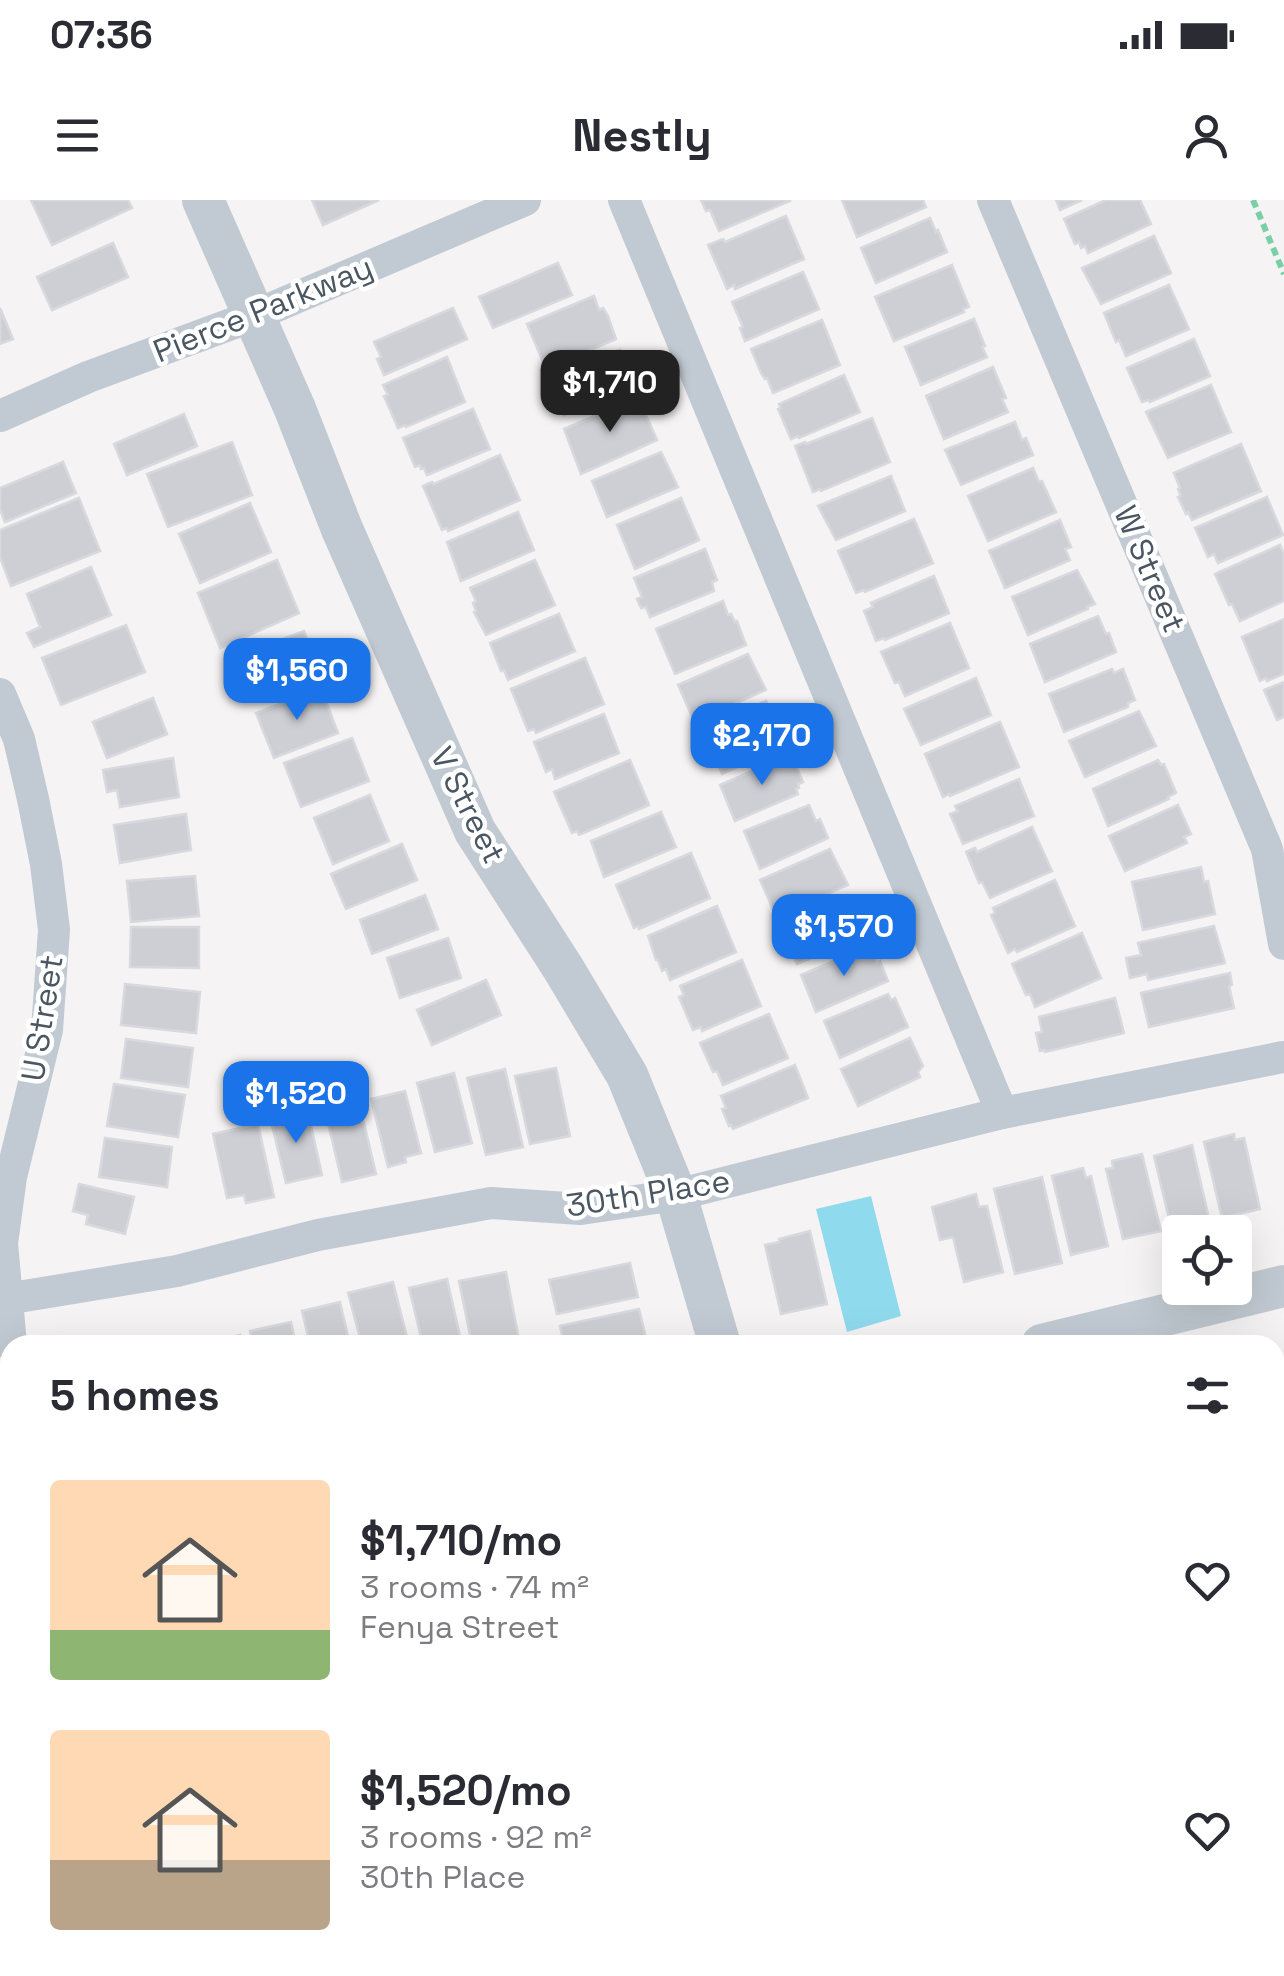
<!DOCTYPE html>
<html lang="en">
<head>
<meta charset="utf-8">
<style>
	body { margin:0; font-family:"Space Grotesk",sans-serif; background:#f2f2f3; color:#2b2b33; height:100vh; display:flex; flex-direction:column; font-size:38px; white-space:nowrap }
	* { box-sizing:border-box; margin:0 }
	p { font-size:32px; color:#7c7c81 }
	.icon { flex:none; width:55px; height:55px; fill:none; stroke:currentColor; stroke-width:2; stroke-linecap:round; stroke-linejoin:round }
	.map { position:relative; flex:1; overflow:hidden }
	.panel { position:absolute; left:0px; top:1135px; width:1285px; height:642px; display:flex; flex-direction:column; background:#fff; border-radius:30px 30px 0 0; box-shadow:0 10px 40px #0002 }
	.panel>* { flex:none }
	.controls { position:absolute; left:1162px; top:1015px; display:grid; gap:20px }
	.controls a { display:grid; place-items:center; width:90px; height:90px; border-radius:10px; background:#fff; box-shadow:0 10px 40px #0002; font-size:50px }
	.price { position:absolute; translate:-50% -85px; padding:0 22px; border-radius:20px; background:#1a73e8; color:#fff; font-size:32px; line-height:65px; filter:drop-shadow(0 2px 5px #0008) }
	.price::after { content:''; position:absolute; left:50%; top:60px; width:30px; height:22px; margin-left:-15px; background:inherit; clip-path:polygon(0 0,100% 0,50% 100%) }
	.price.current { background:#222; color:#fff }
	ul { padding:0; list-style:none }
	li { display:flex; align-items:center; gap:30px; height:250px; padding:0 50px }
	li span { display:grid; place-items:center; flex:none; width:280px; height:200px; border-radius:10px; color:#555 }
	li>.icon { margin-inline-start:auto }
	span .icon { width:120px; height:120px; fill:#fffc; stroke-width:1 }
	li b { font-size:42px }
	h2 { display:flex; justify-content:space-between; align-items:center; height:120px; padding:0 50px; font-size:42px }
	.status { display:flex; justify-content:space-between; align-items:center; height:70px; padding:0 50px; background:#fff; direction:ltr }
	.status svg { height:28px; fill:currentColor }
	header { display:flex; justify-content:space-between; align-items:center; height:130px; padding:0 50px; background:#fff; font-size:45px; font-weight:700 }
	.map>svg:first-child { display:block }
</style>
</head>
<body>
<div class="status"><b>07:36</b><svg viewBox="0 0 49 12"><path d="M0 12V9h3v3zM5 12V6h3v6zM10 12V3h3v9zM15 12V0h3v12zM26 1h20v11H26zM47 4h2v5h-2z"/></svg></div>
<header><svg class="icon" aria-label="menu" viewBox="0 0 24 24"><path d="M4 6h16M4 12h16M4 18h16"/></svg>Nestly<svg class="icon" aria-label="person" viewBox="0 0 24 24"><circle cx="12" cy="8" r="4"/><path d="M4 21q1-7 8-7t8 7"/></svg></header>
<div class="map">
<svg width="1284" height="1776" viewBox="0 0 1284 1776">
	<rect width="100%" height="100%" fill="#f5f3f3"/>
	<path fill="#90daee" d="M871,996L901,1116L847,1132L816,1009Z"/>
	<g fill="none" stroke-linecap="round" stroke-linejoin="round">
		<path stroke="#90daee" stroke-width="10" d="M796,1768L797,1776"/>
	</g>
	<g fill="#cdcfd5" stroke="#d7d9de" stroke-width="2.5">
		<path d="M31,0H128L132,8L52,45Z"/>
		<path d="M312,0H379L323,25Z"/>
		<path d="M701,0H790V1L719,31L710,10L706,11Z"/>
		<path d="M842,0H923L926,7L857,37Z"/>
		<path d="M1056,0H1082L1060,10Z"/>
		<path d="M1106,0H1140L1151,24L1088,53L1085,46L1081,48L1079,42L1075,44L1064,19Z"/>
		<path d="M786,16L804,59L735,89L734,85L727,89L708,45L723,39L725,42Z"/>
		<path d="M930,18L936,32L938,30L947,52L876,83L861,48Z"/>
		<path d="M1154,36L1171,73L1101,104L1082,68Z"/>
		<path d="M113,43L128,77L52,110L37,77Z"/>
		<path d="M558,63L572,95L493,128L479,97Z"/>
		<path d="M952,65L969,107L963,109L964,112L894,141L875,97Z"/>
		<path d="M803,72L819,109L745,141L740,128L743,127L732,102Z"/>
		<path d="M1169,85L1189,129L1126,156L1119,140L1116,142L1104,113Z"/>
		<path d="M594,96L599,110L603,108L608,116L616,139L546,169L527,124Z"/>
		<path d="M0,108L13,139L0,144Z"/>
		<path d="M453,108L467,139L384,175L377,159L381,157L374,142Z"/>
		<path d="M974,119L985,146L982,147L987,157L921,185L905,147Z"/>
		<path d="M822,120L840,165L773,193L767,178L765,179L761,173L751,149Z"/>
		<path d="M1194,139L1210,176L1150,202L1149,200L1142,202L1127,168Z"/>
		<path d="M620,150L632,179L625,182L628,188L564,215L549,179Z"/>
		<path d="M447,157L465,202L406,227L405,225L398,228L384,196L388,195L383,185Z"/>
		<path d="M993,167L1006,198L1002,199L1008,212L944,239L926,196Z"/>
		<path d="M844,175L860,212L799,238L798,236L791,239L778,209L781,208L779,204Z"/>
		<path d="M1211,185L1231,232L1168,258L1146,212Z"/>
		<path d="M638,197L657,240L581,274L564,229Z"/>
		<path d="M473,209L490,249L427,275L424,268L421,269L420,265L415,267L403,238Z"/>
		<path d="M184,214L197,246L127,275L114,244Z"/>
		<path d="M872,218L890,262L821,291L820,289L813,292L795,246L805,242L806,244Z"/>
		<path d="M1015,222L1022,240L1026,238L1033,255L961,285L945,250Z"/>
		<path d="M232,242L252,295L168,327L147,274Z"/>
		<path d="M1241,244L1261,291L1192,320L1188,312L1186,314L1178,297L1181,296L1178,289L1180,288L1174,273Z"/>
		<path d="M661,252L678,287L607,317L592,281Z"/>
		<path d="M500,255L520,300L448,331L447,328L442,330L423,286L432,282L434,284Z"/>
		<path d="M63,262L76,293L5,322L0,309V288Z"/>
		<path d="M1033,268L1039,282L1042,281L1056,312L988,341L968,296Z"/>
		<path d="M891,276L905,311L836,340L818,306Z"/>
		<path d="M1267,297L1283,335L1218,363L1214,354L1208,357L1195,328Z"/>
		<path d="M79,298L100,351L11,386L0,357V330Z"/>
		<path d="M681,298L699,340L635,369L617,325Z"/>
		<path d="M250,303L271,352L200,383L179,334Z"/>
		<path d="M518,312L534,350L461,381L447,342Z"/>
		<path d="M914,319L933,363L865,392L864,390L856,393L838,351Z"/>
		<path d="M1060,320L1071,347L1065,349L1070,360L1005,388L989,351Z"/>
		<path d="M1280,345L1284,354V401L1240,421L1232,404L1229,405L1215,374Z"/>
		<path d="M705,349L717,380L712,382L714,391L650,417L646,407L641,408L637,399L642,397L634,378Z"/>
		<path d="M277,360L299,413L220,448L198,393Z"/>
		<path d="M535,360L555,405L486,435L474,412L476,411L473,403L476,401L470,388Z"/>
		<path d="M91,367L111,415L34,447L27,433L40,427L27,394Z"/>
		<path d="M1077,370L1095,404L1087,407L1088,409L1028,435L1012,397Z"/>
		<path d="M934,376L949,413L885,440L884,438L876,441L864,411L873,407L871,403Z"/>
		<path d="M723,401L728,415L731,414L735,422L737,421L746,445L675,474L656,429Z"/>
		<path d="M559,414L575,451L508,480L504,470L501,471L490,443Z"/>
		<path d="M1098,416L1106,434L1109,433L1116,452L1045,482L1030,444Z"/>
		<path d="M1284,419V474L1267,481L1266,478L1260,481L1242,437Z"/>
		<path d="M950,423L969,468L905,496L899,482L895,483L881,452Z"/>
		<path d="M126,425L145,472L61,505L42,458Z"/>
		<path d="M304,431L321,475L255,499L239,455Z"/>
		<path d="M748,454L766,490L694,521L678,485Z"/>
		<path d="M585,458L604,504L536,533L534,529L528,531L511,489Z"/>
		<path d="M1112,469L1114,473L1123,469L1135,500L1128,503V507L1064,532L1049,494Z"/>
		<path d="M976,478L991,515L921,545L904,509Z"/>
		<path d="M1284,482V517L1277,520L1264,490Z"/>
		<path d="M321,488L338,533L274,558L256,513Z"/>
		<path d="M153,498L167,534L107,558L93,522Z"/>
		<path d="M766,501L785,543L778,546L779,548L722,574L702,529Z"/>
		<path d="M1139,511L1156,546L1085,577L1069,541Z"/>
		<path d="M604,514L619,553L555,579L552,569L546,572L534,542Z"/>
		<path d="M1000,522L1019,567L950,596L949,594L943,597L925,554Z"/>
		<path d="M352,538L369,581L301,607L284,563Z"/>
		<path d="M791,554L803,582L798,584L799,588L796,589L798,594L735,621L720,585Z"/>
		<path d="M173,558L179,597L120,607L117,590L107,592L103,570Z"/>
		<path d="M630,560L649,605L579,635L577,631L572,633L554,592Z"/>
		<path d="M1158,560L1161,565L1164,564L1176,593L1168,597L1169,599L1108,626L1093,589Z"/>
		<path d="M1019,579L1034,616L963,644L950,614L958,611L955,606Z"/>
		<path d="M370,595L389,641L333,664L314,618Z"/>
		<path d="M809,605L816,621L820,619L828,638L760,669L744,631Z"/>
		<path d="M1178,605L1191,634L1184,637L1187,643L1125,671L1109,636Z"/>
		<path d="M661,612L676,647L604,677L591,641Z"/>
		<path d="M186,614L191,650L120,663L114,625Z"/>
		<path d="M1032,627L1052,671L990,698L982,682L979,683L966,652L975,648L977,652Z"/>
		<path d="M402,644L417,680L346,709L331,674Z"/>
		<path d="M830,649L848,685L776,716L760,680Z"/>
		<path d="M691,653L710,698L639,729L638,726L634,728L616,685Z"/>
		<path d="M1201,667L1204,682L1208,681L1215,714L1143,730L1132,682Z"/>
		<path d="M195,676L199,716L131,722L127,681Z"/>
		<path d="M1055,680L1075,726L1017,752L1015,749L1008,753L991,715L995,713L993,708Z"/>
		<path d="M425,695L438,729L372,754L360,720Z"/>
		<path d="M845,701L847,705L854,701L867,731L860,734L861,737L797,764L782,728Z"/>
		<path d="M717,706L736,752L670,780L666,769L662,771L658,760H656L648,736Z"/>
		<path d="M1214,726L1225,763L1148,780L1147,774L1130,778L1126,758L1141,755L1138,743Z"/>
		<path d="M131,727H199V768L130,767Z"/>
		<path d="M1082,733L1101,778L1035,807L1030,794L1026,795L1012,764Z"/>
		<path d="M448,738L461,778L400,798L387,758Z"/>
		<path d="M870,746L877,763L880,761L888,781L816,812L801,775Z"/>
		<path d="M742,760L761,806L702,831L701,827L693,830L679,797L684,795L680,786Z"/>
		<path d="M1230,773L1232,785L1229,786L1234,808L1149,827L1141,793Z"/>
		<path d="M486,780L501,815L432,845L417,810Z"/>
		<path d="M125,784L200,792L196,833L121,825Z"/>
		<path d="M888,794L891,800L895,798L908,827L840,858L824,821Z"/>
		<path d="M1115,798L1124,833L1045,852L1044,850L1040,851L1036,833L1042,832L1039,817Z"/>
		<path d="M769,814L788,858L723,885L717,871L713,872L700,843Z"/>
		<path d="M910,838L923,866L918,872L920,877L858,906L841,869Z"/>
		<path d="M126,839L193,848L188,887L121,878Z"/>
		<path d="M795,865L808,898L733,929L731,925L729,926L722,909L726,908L721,896Z"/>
		<path d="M556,868L570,936L530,944L515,876Z"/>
		<path d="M505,869L523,947L486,955L467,878Z"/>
		<path d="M454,873L472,943L435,952L417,883Z"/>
		<path d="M114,884L185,895L178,937L107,926Z"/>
		<path d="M405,891L421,953L405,957L406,962L388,967L371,899Z"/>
		<path d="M358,898L376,974L342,982L324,906Z"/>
		<path d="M307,908L322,975L286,983L270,917Z"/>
		<path d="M258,924L274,997L246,1003L244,995L227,998L213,934Z"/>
		<path d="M1234,934L1235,940L1244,938L1260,1009L1222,1018L1204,942Z"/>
		<path d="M105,938L172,947L167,987L99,977Z"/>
		<path d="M1192,945L1210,1023L1172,1031L1154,956Z"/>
		<path d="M1142,954L1161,1031L1123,1039L1106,969L1113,968L1112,961Z"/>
		<path d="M1083,968L1086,978L1091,976L1108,1046L1071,1055L1052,976Z"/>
		<path d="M1042,977L1062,1063L1015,1074L994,989Z"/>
		<path d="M79,984L134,997L125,1034L86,1024L88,1015L73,1011Z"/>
		<path d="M976,994L979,1007L987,1006L1003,1072L964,1082L953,1037L940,1040L932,1007Z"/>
		<path d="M810,1031L827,1104L781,1114L765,1045L779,1042V1039Z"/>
		<path d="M630,1063L638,1097L557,1114L549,1080Z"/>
		<path d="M506,1072L520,1145H472L459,1081Z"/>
		<path d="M447,1079L462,1145H423L409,1088Z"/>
		<path d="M393,1082L409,1145H362L348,1093Z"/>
		<path d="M340,1102L350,1145H310L302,1111Z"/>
		<path d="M639,1109L646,1138L616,1145H564L560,1126Z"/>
		<path d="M291,1122L296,1145H253L250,1131Z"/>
		<path d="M240,1135L243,1145H206V1143Z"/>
		<path d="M1284,1180V1220L1275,1222V1181Z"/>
		<path d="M1275,1263L1280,1286L1284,1285V1323L1275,1325Z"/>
		<path d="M1284,1344V1417L1275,1381V1347Z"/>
		<path d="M1284,1443V1521L1276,1523L1275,1486L1282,1485L1275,1445Z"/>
		<path d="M10,1559V1634L0,1636V1561Z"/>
		<path d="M1284,1573V1611L1276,1575Z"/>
		<path d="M10,1692V1736L0,1739V1694Z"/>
		<path d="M10,1740V1768H19L0,1772V1742Z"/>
		<path d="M221,1768H263L265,1776H223Z"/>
		<path d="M476,1768H538L540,1776H477Z"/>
		<path d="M909,1768H945V1771L911,1776Z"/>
		<path d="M1169,1768H1243V1769L1213,1776H1171Z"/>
	</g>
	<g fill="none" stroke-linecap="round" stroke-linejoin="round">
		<path stroke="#7ad0a6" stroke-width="6" stroke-dasharray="8 5" stroke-linecap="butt" d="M1253,0L1284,74"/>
		<g stroke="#c1cad2" stroke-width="32">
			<path d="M624,0L1002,913"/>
			<path d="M993,0L1267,649L1284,744"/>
			<path d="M0,216L88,177L253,116L525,0"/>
			<path d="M0,494L19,539L33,599L46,664L54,730L47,830L11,977L2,1043L11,1145"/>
			<path d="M0,1100L177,1071L318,1035L491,1003L581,1009L676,995L1002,913L1283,857"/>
			<path d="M137,1768L138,1776"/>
			<path d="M856,1768L857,1776"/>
			<path d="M1091,1776L1094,1768"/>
		</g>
		<g stroke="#c1cad2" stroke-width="42">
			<path d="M203,0L295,209L342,329L475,631L563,768L627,875L676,995L720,1145"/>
			<path d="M1042,1145L1284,1086"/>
			<path d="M0,1379L10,1377"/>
		</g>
	</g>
	<g text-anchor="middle" stroke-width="9" stroke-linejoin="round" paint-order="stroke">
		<g font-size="32" fill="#4a5661" stroke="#fff">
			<text transform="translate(263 109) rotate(-22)" y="11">Pierce Parkway</text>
			<text transform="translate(1150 369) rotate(67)" y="11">W Street</text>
			<text transform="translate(468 605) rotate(63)" y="11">V Street</text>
			<text transform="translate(42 818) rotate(-81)" y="11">U Street</text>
			<text transform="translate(648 993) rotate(-9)" y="11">30th Place</text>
		</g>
	</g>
</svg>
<div class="controls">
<a><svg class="icon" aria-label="locate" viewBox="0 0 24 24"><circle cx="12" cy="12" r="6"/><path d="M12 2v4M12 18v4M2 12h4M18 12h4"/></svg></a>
</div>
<b class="price current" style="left:610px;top:235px">$1,710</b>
<b class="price" style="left:297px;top:523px">$1,560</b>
<b class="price" style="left:762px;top:588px">$2,170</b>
<b class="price" style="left:844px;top:779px">$1,570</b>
<b class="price" style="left:296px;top:946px">$1,520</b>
<section class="panel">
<h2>5 homes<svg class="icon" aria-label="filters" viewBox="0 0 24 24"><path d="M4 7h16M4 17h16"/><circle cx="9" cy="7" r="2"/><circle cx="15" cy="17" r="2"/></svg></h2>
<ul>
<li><span style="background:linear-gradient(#ffd9b3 75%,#8fb573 0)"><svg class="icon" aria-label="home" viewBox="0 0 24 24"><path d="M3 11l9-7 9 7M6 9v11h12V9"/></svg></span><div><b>$1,710/mo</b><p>3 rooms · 74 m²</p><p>Fenya Street</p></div><svg class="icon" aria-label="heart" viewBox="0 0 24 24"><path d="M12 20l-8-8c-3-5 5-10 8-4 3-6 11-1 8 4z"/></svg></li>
<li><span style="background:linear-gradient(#ffd9b3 65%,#b9a48a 0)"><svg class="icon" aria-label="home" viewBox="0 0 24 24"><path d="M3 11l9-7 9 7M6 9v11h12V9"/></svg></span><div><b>$1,520/mo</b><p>3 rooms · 92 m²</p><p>30th Place</p></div><svg class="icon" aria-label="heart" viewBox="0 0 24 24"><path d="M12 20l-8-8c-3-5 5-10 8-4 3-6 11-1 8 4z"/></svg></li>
</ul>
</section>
</div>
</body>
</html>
